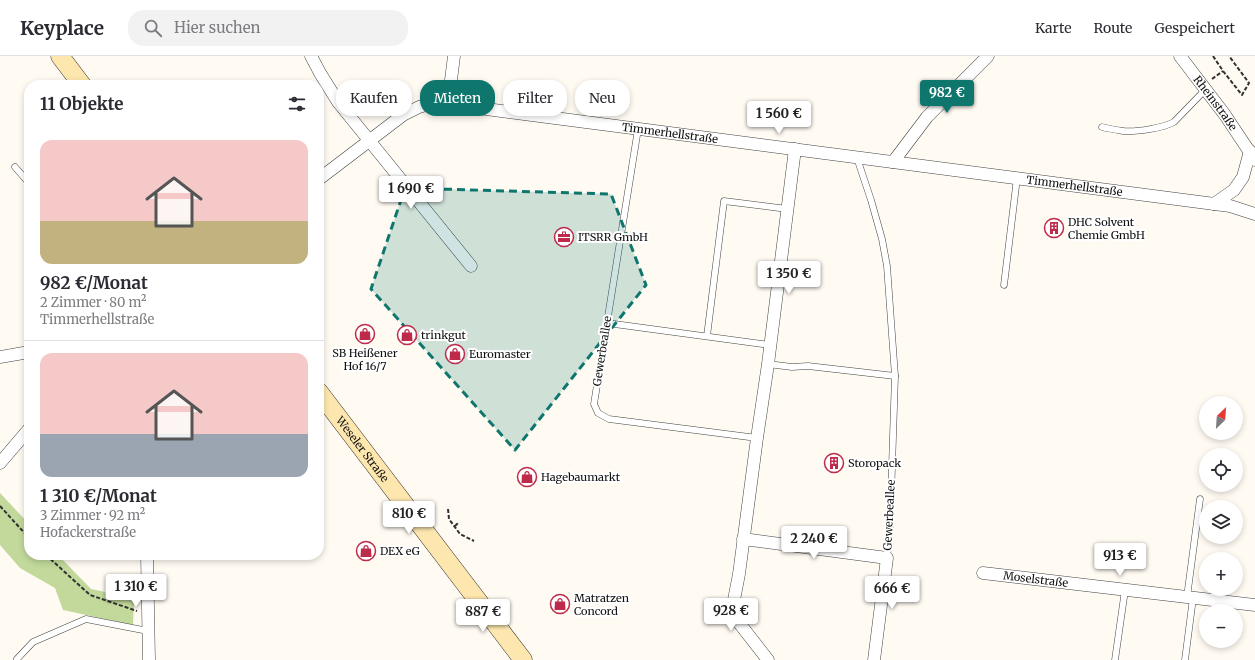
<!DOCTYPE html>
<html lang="de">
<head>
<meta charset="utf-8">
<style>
	body { margin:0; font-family:Merriweather,serif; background:#f2f2f3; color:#2b2b33; height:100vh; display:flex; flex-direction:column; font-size:15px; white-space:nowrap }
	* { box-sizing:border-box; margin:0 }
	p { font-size:13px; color:#7c7c81 }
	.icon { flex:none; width:22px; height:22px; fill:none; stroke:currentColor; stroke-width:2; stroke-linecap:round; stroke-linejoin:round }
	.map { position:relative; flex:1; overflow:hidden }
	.details { position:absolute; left:24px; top:24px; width:300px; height:480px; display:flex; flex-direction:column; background:#fff; border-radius:16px; box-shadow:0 2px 6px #0003 }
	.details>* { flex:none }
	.banner { position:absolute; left:336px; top:24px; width:380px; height:36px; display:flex; gap:8px }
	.needle { width:26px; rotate:25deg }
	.controls { position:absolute; left:1199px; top:340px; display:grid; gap:8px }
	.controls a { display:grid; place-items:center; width:44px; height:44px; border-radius:50%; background:#fff; box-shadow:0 2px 6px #0003; font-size:20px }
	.price { position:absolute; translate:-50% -34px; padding:0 9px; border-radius:4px; background:#fff; color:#222; font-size:13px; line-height:26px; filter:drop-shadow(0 1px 2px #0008) }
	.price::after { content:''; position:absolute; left:50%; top:24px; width:12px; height:9px; margin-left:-6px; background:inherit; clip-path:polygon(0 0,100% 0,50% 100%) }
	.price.on { background:#0f766e; color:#fff }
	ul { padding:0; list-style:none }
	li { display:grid; align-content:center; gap:8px; height:212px; padding:0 16px }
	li+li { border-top:1px solid #e1e1e2 }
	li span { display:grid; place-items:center; height:124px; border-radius:12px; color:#555 }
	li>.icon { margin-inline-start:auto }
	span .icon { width:72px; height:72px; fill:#fffc; stroke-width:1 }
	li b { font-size:17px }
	h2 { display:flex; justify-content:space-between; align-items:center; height:48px; padding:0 16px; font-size:17px }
	.pill { padding:0 14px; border-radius:16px; background:#fff; box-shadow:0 2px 6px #0003; font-size:14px; line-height:36px }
	.pill.on { background:#0f766e; color:#fff }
	header { display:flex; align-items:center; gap:24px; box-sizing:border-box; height:56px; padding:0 20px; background:#fff; border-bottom:1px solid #e1e1e2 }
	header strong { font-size:19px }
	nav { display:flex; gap:22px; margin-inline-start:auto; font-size:14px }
	.search { width:280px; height:36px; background:#f2f2f3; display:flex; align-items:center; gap:10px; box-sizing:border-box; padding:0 14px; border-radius:16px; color:#7c7c81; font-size:15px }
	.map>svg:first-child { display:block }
</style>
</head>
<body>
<header>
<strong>Keyplace</strong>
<div class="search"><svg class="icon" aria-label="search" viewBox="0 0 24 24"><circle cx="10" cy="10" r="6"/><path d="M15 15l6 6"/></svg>Hier suchen</div>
<nav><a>Karte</a><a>Route</a><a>Gespeichert</a></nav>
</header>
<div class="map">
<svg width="1255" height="604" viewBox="0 0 1255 604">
	<rect width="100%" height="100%" fill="#fffaf2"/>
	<path fill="#c2d99b" d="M0,437L29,468V499H58L91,533L134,542L133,569L63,554L55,532L20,512L0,489Z"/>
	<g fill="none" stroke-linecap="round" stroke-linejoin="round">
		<defs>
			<g id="service">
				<path d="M1102,71C1109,73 1117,74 1124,75C1137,76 1163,72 1174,66L1206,33"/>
				<path d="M638,73L594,348L598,357L609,363L757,382"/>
				<path d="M857,102L871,144L882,183L887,210L895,320L890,471L887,502"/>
				<path d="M15,111L29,127"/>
				<path d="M1004,229L1017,122"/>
				<path d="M607,267L770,289"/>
				<path d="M707,280L724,145L787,153"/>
				<path d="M768,308L792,311L808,310L895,320"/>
				<path d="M1187,541L1200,443"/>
				<path d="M17,603L33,586L86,563L148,575"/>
				<path d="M1115,604L1125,534"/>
				<path d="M1185,604L1193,542"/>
			</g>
			<g id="minor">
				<path d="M311,0L320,17L338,46L471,210"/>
				<path id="s1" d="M1180,0L1225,59L1255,104"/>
				<path d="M448,48L454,0"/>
				<path d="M893,106L927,61L988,0"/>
				<path id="s2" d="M319,123L403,59L419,51L432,47L448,48L1230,150L1255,158"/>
				<path d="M1214,148L1234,134L1243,121L1250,95"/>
				<path d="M0,301L29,296"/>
				<path d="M0,407L29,373"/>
				<path d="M743,483L887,502L874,604"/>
				<path d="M147,499L149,604"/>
				<path id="s3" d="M983,517L1255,549"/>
				<path d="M768,604L736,563L733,549L739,518L757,382L768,308L795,93"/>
			</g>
			<g id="secondary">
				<path d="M60,0L82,29"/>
				<path id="s4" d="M319,336L523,604"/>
			</g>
		</defs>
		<use href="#service" stroke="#424242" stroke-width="7"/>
		<use href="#minor" stroke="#424242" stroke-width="13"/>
		<use href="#secondary" stroke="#313131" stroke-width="19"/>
		<g stroke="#313131" stroke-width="2" stroke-dasharray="4 2" stroke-linecap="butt">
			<path d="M1213,0L1223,15L1242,39L1249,27L1229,0"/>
			<path d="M1212,23L1223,15"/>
			<path d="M0,450L29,482"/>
			<path d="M448,453L449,463L460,478L474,485"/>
			<path d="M455,470L458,467"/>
			<path d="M46,499L90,539L137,555"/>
		</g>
		<use href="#service" stroke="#fff" stroke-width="6"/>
		<use href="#minor" stroke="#fff" stroke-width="12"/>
		<use href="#secondary" stroke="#fde7af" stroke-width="18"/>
	</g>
	<path fill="#0f766e" fill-opacity="0.2" stroke="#0f766e" stroke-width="3" stroke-dasharray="8 5" stroke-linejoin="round" d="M405,132L611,138L646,229L515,394L371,233Z"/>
	<defs>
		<symbol id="building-ring" viewBox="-11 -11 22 22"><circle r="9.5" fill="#fff" stroke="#bd2a4a" stroke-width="1.5"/><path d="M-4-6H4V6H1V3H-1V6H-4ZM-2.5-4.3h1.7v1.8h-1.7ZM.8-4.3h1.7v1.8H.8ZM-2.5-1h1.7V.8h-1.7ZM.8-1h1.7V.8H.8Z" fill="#bd2a4a"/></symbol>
		<symbol id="office-ring" viewBox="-11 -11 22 22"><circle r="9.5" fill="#fff" stroke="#bd2a4a" stroke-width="1.5"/><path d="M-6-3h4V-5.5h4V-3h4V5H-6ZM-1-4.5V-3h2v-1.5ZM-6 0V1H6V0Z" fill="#bd2a4a"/></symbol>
		<symbol id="shop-ring" viewBox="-11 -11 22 22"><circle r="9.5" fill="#fff" stroke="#bd2a4a" stroke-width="1.5"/><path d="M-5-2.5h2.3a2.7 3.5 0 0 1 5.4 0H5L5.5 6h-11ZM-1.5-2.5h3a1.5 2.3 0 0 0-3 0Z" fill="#bd2a4a"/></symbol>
	</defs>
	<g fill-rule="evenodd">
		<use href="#building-ring" x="1043" y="161" width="22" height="22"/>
		<use href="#office-ring" x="553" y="170" width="22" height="22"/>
		<use href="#shop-ring" x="354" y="267" width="22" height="22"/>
		<use href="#shop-ring" x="396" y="268" width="22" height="22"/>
		<use href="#shop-ring" x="444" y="287" width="22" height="22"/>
		<use href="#building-ring" x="823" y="396" width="22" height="22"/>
		<use href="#shop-ring" x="516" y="410" width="22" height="22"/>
		<use href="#shop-ring" x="355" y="484" width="22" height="22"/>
		<use href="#shop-ring" x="549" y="537" width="22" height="22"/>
	</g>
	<g text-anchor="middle" stroke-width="4" stroke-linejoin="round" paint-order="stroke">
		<g font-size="11" fill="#0f0f0f" stroke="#fff">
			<text dy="4" stroke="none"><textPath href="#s1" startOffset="59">Rheinstraße</textPath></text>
			<text dy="4" stroke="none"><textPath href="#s2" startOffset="377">Timmerhellstraße</textPath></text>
			<text dy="4" stroke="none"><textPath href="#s2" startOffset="785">Timmerhellstraße</textPath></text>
			<text transform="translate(602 295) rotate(-81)" y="4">Gewerbeallee</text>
			<text dy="4" stroke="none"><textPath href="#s4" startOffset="72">Weseler Straße</textPath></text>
			<text transform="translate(889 459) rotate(-87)" y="4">Gewerbeallee</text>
			<text dy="4" stroke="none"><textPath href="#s3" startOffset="53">Moselstraße</textPath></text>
		</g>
		<g font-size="11" fill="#0f0f0f" stroke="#fff" text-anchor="start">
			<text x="1068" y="170">DHC Solvent<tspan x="1068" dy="13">Chemie GmbH</tspan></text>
			<text x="578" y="185">ITSRR GmbH</text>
			<text x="421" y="283">trinkgut</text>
			<text x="365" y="301" text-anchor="middle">SB Heißener<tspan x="365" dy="13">Hof 16/7</tspan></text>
			<text x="469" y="302">Euromaster</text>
			<text x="848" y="411">Storopack</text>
			<text x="541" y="425">Hagebaumarkt</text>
			<text x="380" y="499">DEX eG</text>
			<text x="574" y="546">Matratzen<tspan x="574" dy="13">Concord</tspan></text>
		</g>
	</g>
</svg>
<div class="controls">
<a><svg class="needle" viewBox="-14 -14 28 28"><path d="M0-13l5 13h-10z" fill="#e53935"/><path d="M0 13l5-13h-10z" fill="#7c7c81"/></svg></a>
<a><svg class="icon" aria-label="locate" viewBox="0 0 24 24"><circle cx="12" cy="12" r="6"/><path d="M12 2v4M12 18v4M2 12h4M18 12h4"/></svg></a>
<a><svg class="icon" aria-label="layers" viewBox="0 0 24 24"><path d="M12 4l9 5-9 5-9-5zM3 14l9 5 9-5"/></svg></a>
<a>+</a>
<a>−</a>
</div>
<b class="price on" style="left:947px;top:58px">982 €</b>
<b class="price" style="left:779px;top:79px">1 560 €</b>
<b class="price" style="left:411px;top:154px">1 690 €</b>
<b class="price" style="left:789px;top:239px">1 350 €</b>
<b class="price" style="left:409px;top:479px">810 €</b>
<b class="price" style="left:814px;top:504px">2 240 €</b>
<b class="price" style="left:1120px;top:521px">913 €</b>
<b class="price" style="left:136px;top:552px">1 310 €</b>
<b class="price" style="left:892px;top:554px">666 €</b>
<b class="price" style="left:731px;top:576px">928 €</b>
<b class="price" style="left:483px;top:577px">887 €</b>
<div class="banner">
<a class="pill">Kaufen</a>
<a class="pill on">Mieten</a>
<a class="pill">Filter</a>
<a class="pill">Neu</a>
</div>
<section class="details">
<h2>11 Objekte<svg class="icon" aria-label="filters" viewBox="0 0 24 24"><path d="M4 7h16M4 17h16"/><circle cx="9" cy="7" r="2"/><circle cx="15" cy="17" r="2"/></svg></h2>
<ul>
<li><span style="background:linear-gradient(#f6c9c9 65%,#c2b280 0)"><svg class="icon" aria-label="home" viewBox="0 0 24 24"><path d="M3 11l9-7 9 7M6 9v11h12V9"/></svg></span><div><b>982 €/Monat</b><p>2 Zimmer · 80 m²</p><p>Timmerhellstraße</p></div></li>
<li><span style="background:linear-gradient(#f6c9c9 65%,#9aa5b1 0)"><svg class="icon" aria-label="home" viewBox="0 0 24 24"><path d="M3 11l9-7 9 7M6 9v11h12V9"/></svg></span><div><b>1 310 €/Monat</b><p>3 Zimmer · 92 m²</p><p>Hofackerstraße</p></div></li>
</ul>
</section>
</div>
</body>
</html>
